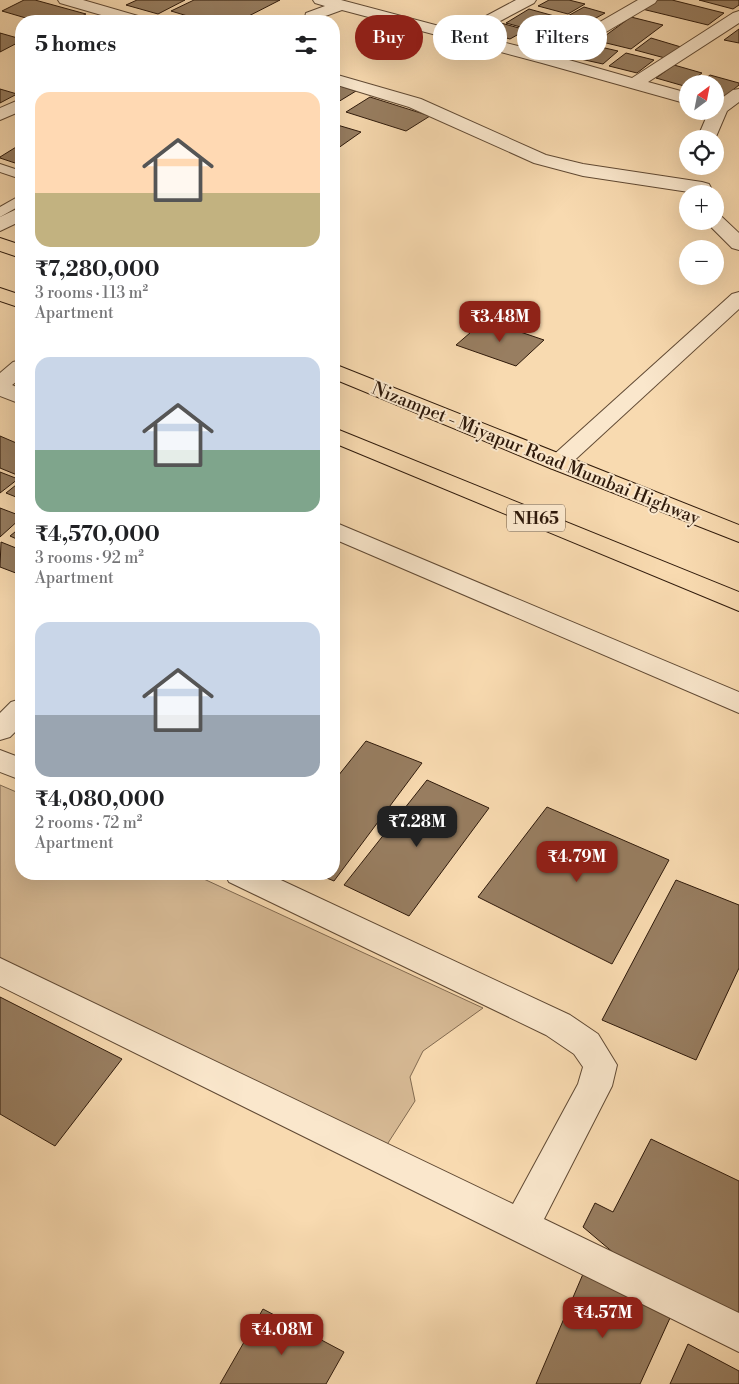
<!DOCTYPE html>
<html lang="en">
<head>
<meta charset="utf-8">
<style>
	body { margin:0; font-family:"Libre Bodoni",serif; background:#f2f2f2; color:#202124; height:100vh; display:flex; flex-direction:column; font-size:19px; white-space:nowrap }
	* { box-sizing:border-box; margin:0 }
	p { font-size:16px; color:#757577 }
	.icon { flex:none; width:28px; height:28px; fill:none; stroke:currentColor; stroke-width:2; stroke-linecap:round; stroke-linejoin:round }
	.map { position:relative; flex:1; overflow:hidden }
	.side { position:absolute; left:15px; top:15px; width:325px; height:865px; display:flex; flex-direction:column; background:#fff; border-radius:20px; box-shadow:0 5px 20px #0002 }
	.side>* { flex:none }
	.banner { position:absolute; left:355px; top:15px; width:309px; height:45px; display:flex; gap:10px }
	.needle { width:32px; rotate:32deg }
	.fabs { position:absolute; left:679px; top:75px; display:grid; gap:10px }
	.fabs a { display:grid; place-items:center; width:45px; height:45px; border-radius:50%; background:#fff; box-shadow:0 5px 20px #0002; font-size:25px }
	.price { position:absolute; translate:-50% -42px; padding:0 11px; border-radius:10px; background:#8f2418; color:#fff; font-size:16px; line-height:32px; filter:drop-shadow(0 1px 2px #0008) }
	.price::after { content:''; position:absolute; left:50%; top:30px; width:15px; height:11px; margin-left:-8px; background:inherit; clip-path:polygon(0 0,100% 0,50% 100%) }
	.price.on { background:#222; color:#fff }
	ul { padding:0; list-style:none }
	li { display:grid; align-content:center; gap:10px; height:265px; padding:0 20px }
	li span { display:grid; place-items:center; height:155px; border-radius:15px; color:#555 }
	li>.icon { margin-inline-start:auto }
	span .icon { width:90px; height:90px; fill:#fffc; stroke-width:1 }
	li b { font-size:21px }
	h2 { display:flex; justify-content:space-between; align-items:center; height:60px; padding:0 20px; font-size:21px }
	.tag { padding:0 18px; border-radius:22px; background:#fff; box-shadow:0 5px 20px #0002; font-size:18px; line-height:45px }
	.tag.on { background:#8f2418; color:#fff }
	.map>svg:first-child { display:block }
</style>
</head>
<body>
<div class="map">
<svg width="739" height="1384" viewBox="0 0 739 1384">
	<rect width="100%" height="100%" fill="#f8dab0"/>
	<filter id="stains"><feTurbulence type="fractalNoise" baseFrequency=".004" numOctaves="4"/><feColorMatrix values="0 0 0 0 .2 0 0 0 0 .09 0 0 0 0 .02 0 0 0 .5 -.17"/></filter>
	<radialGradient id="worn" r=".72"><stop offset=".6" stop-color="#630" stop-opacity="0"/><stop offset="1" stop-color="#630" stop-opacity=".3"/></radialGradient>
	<path fill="#d6b994" stroke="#826a50" d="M0,785L21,794V874H193L483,1008L423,1051L410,1077L415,1101L379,1157L0,967Z"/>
	<g fill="#987e61" stroke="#2f1a0b">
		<path d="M24,0H35L86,14L72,21H36L2,11Z"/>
		<path d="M137,0H185L158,14L126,5Z"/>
		<path d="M194,0H280L239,21H204L171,11Z"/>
		<path d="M549,0H569L585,4L568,14L538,6Z"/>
		<path d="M654,0H672L724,13L708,25L642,9Z"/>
		<path d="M699,0H739V5L733,9Z"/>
		<path d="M584,7L605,13L587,23L566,17Z"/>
		<path d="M529,9L558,17L535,31L506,23Z"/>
		<path d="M631,17L663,25L631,49L598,41Z"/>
		<path d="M560,18L588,26L550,49L522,41Z"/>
		<path d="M501,23L526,30L510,39L485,32Z"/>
		<path d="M739,29V43L724,40Z"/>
		<path d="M0,33L21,39V41L0,52Z"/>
		<path d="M651,38L681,47L665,58L635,50Z"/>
		<path d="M583,43L618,51L603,64L567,56Z"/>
		<path d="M626,53L654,60L637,73L609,66Z"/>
		<path d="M674,65L702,73L684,86L656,78Z"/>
		<path d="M710,75L739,83V85L724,97L715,94V84H699Z"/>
		<path d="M334,84L356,91L338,102L334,101Z"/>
		<path d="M0,89L17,94L0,103Z"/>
		<path d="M370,97L430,116L406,131L346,112Z"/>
		<path d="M334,124L361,132L334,151Z"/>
		<path d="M21,144V165L0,158V157Z"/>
		<path d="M485,320L544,340L516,366L456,345Z"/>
		<path d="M0,436L21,445V471L17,475L0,468Z"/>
		<path d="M0,472L18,479L0,493Z"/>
		<path d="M21,481V499L6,493Z"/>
		<path d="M0,508L21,516V518L0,537Z"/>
		<path d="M21,527V541L10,536Z"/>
		<path d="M1,542L21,550V575L0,567Z"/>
		<path d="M366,741L422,763L334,881L317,874H334V781Z"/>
		<path d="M427,780L489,808L409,916L344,885Z"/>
		<path d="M547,807L669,860L612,964L478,897Z"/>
		<path d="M676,880L739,905V968L696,1060L602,1020Z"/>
		<path d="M0,997L122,1059L55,1146L0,1114Z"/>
		<path d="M651,1139L739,1181V1320L622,1260L583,1227L595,1203L613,1212Z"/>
		<path d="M583,1274L670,1318L640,1384H536Z"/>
		<path d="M263,1309L344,1352L326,1384H220Z"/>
		<path d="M688,1344L739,1371V1384H670Z"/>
	</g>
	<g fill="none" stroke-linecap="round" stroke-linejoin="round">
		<defs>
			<g id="service">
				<path d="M0,164L21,171V179L0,172Z"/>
				<path d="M21,195V205L0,217V207Z"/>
			</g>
			<g id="minor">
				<path d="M58,0H83L145,18L147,21H122L60,3Z"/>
				<path d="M313,0H341L458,31L516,0H536L534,3L474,35L546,53L638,0H657L655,3L562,58L632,78L733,13L739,11V23L648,82L688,93V104L542,63L342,10L320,18V21H304L306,13L325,6L315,3Z"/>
				<path d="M334,74L421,99L546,155L583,164L702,182L709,184L711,188L709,192L702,194L583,176L534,163L409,107L334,84Z"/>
				<path d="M739,89V102L727,111L715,139H697L709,111H715V103L733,90Z"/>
				<path d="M21,99V111L0,120V108Z"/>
				<path d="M21,207V221L0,231V217Z"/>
				<path d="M715,215L722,217L739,233V250L732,248L705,221H715Z"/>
				<path d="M739,292V309L566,468L558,470L550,468L546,463L550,458L732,294Z"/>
				<path d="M21,360V378L12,385L21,389V404L0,396V373L13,362Z"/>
				<path d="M334,522L739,692V713L334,539Z"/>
				<path d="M21,699V726L10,737L0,740V713L11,702Z"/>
				<path d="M0,750L21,758V780L0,772Z"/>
				<path d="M225,874H268L570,1015L598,1034L617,1065L612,1086L544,1219L739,1313V1352L0,986V958L513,1204L578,1084L583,1067L574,1054L546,1035L229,882Z"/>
			</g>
			<g id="trunk">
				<path d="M0,238L21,245V258L0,251Z"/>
				<path d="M0,288L21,295V308L0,301Z"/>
				<path d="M334,364L739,525V542L550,468L334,379Z"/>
				<path d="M334,428L739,592V611L334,443Z"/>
			</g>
		</defs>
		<use href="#service" stroke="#614a34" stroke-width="2"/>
		<use href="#minor" stroke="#614a34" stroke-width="2"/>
		<use href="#trunk" stroke="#2f1a0b" stroke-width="2"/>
		<use href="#service" fill="#fae7cc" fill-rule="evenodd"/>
		<use href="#minor" fill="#fae7cc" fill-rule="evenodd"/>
		<use href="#trunk" fill="#f8dab0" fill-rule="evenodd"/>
	</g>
	<g text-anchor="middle" stroke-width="4" stroke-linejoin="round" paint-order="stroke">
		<rect fill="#fae7cc" stroke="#6c5845" stroke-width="1" x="507" y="504.5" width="58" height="27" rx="4"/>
		<g font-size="16" font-weight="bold" fill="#2f1a0b">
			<text x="536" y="524">NH65</text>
		</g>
		<g font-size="18" fill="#2f1a0b" stroke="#fae7cc">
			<text transform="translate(536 453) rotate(22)" y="6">Nizampet - Miyapur Road Mumbai Highway</text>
		</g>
	</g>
	<rect width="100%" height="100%" filter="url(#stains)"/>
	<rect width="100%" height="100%" fill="url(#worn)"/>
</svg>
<div class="fabs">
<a><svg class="needle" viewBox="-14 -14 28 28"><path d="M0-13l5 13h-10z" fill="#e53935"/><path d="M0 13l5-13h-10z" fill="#757577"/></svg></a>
<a><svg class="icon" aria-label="locate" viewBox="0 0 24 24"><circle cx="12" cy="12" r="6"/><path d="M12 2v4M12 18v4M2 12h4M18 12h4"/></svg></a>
<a>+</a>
<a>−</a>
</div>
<b class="price" style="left:500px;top:343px">₹3.48M</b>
<b class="price on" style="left:417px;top:848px">₹7.28M</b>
<b class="price" style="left:577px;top:883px">₹4.79M</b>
<b class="price" style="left:603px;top:1339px">₹4.57M</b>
<b class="price" style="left:282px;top:1356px">₹4.08M</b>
<div class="banner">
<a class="tag on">Buy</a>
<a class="tag">Rent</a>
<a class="tag">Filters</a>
</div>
<section class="side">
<h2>5 homes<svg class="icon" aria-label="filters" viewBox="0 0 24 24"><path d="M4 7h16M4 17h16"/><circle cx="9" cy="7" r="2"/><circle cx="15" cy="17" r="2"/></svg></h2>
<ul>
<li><span style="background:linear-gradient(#ffd9b3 65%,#c2b280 0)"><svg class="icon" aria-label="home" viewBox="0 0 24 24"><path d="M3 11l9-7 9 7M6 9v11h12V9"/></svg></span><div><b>₹7,280,000</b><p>3 rooms · 113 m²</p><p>Apartment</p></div></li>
<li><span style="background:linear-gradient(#c9d6e8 60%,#7fa58c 0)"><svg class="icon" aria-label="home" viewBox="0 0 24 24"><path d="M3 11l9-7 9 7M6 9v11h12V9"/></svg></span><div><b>₹4,570,000</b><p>3 rooms · 92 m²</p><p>Apartment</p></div></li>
<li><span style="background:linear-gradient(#c9d6e8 60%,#9aa5b1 0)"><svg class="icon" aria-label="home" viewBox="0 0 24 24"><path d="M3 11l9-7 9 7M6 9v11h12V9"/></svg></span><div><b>₹4,080,000</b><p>2 rooms · 72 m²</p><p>Apartment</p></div></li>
</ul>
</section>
</div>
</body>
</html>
